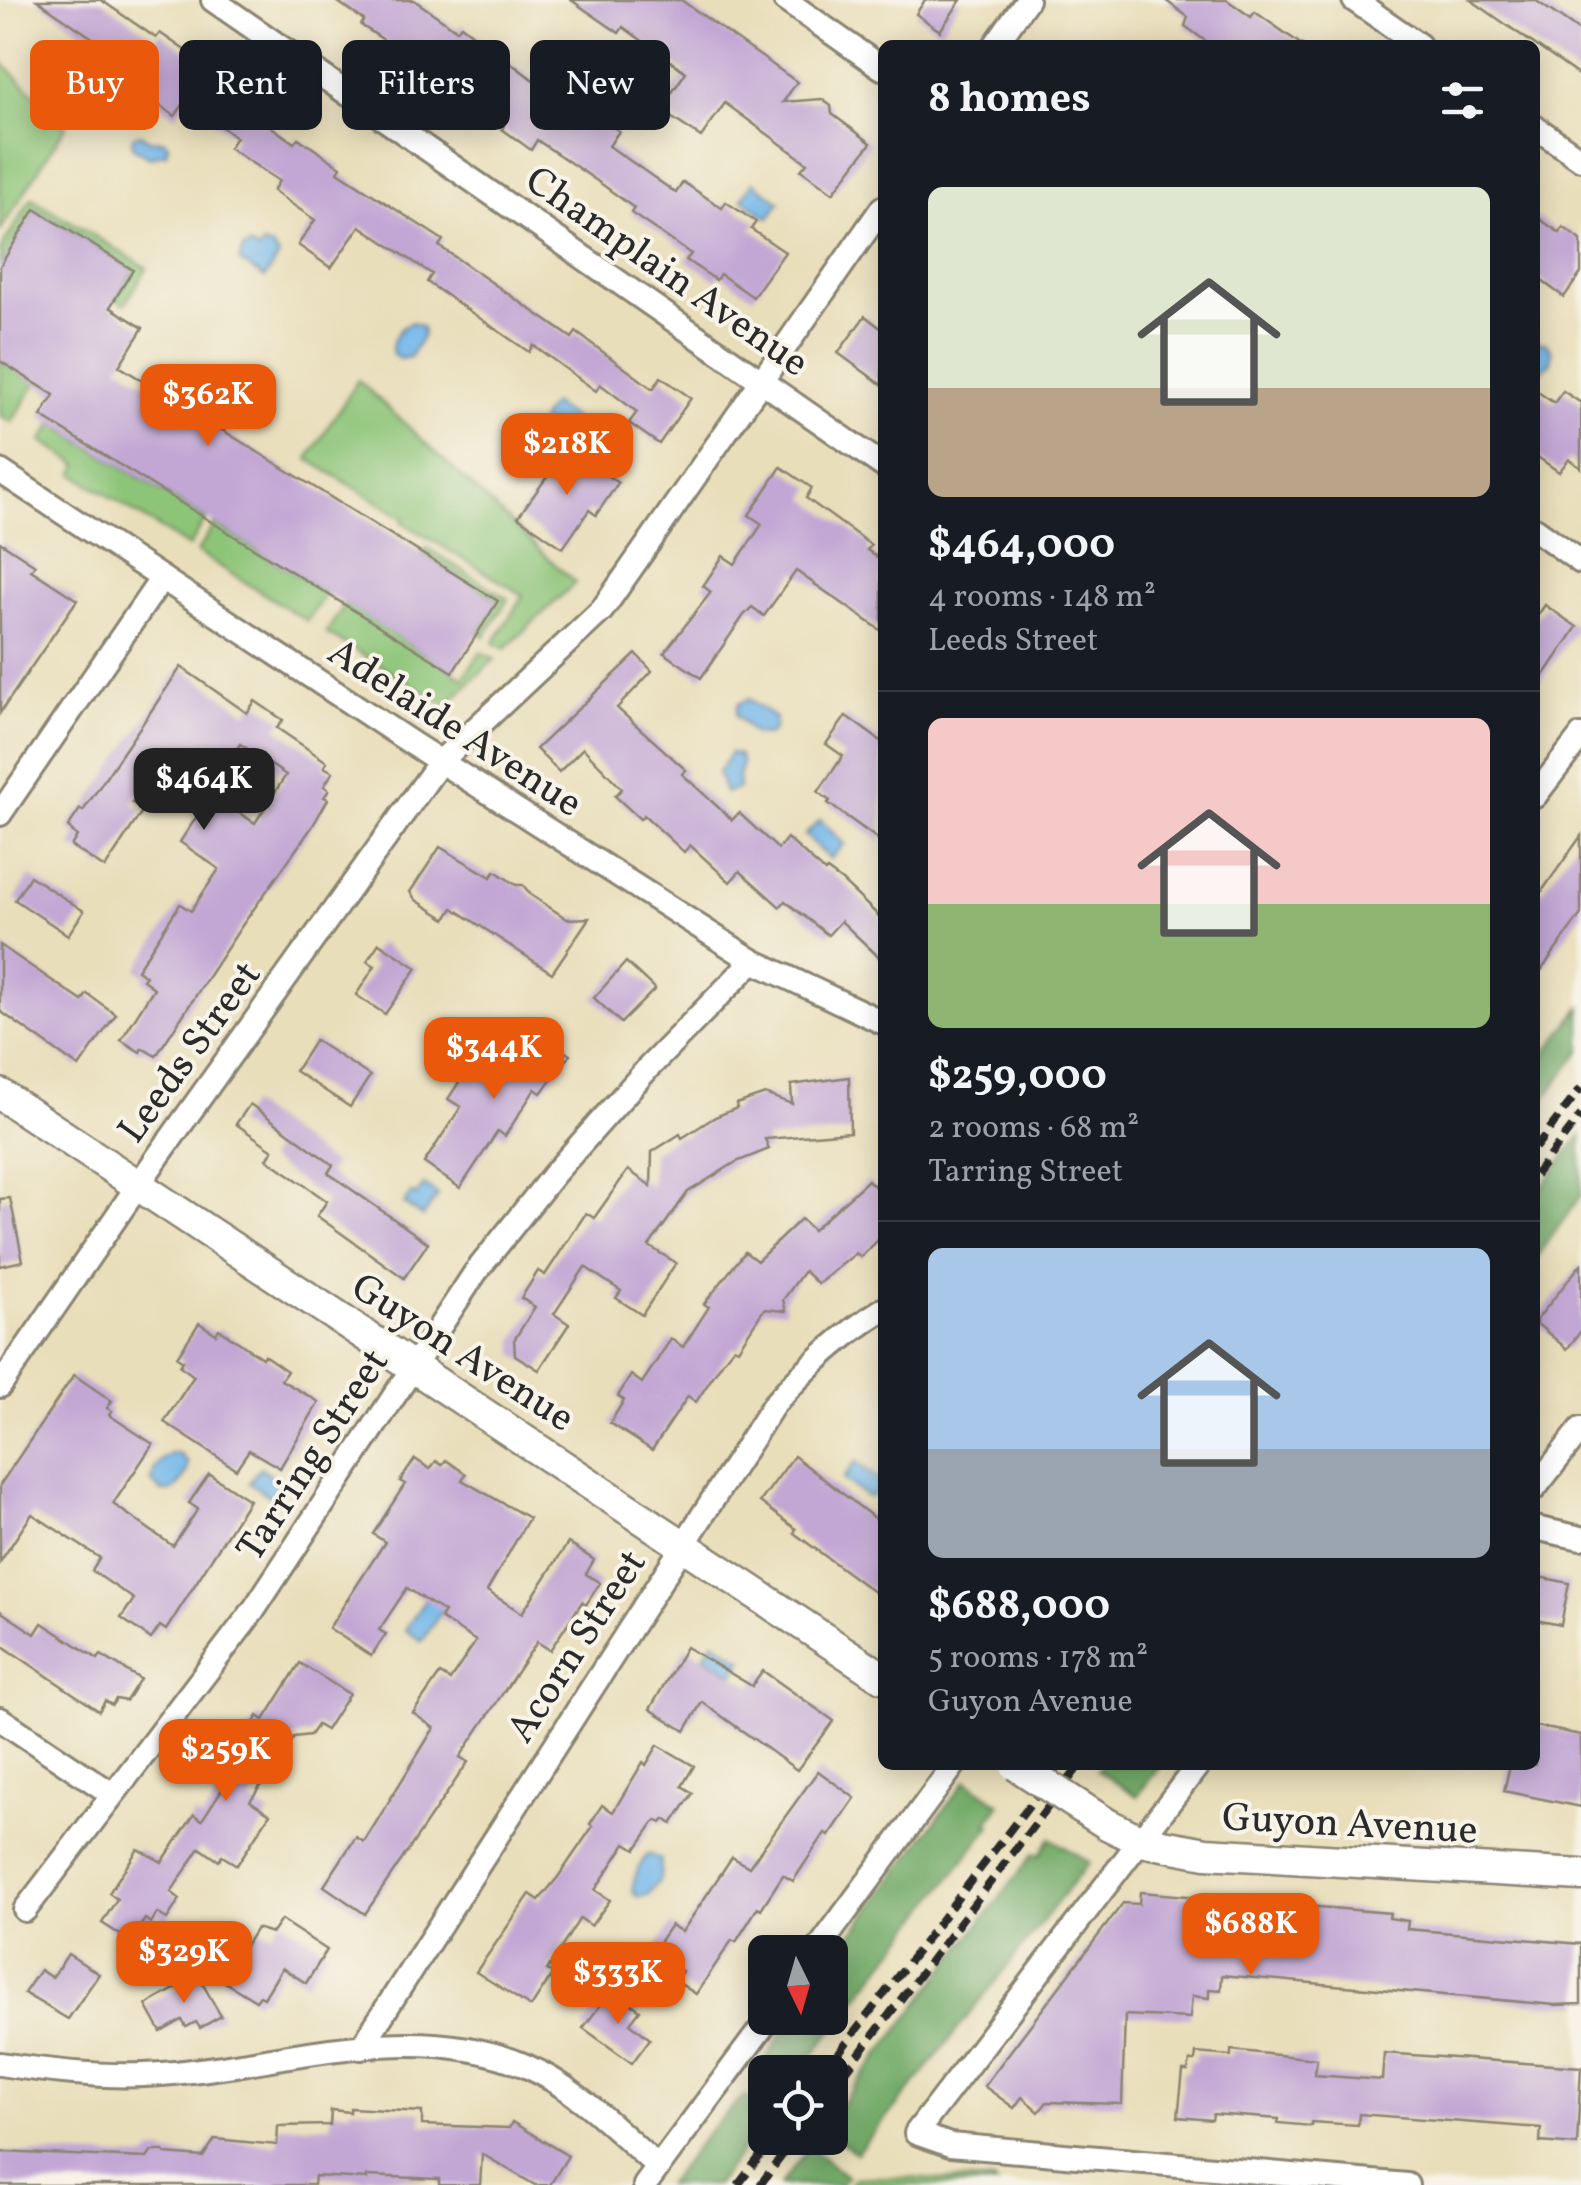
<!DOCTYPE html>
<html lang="en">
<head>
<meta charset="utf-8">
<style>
	body { margin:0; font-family:Vollkorn,serif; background:#242831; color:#f1f3f6; height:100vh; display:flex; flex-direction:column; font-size:38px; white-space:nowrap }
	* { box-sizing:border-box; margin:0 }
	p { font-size:32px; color:#9ea1a6 }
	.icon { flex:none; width:55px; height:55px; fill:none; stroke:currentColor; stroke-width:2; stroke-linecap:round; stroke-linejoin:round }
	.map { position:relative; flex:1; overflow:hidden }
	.details { position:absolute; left:878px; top:40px; width:662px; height:1730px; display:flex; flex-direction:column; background:#171b24; border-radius:15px; box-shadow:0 5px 25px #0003 }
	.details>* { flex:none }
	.hud { position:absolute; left:30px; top:40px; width:698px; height:90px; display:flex; gap:20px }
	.needle { width:65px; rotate:175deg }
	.tools { position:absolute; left:748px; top:1935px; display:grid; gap:20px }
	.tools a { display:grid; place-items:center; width:100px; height:100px; border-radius:15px; background:#171b24; box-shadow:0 5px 25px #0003; font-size:50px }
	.price { position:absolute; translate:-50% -85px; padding:0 22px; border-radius:20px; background:#ea580c; color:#fff; font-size:32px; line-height:65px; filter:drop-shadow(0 2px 5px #0008) }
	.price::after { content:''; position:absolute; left:50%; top:60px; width:30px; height:22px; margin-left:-15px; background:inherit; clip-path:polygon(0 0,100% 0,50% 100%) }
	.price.selected { background:#222; color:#fff }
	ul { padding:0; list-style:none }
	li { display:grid; align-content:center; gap:20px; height:530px; padding:0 50px }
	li+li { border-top:2px solid #363941 }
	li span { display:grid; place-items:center; height:310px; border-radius:15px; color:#555 }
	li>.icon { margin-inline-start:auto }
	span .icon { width:180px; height:180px; fill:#fffc; stroke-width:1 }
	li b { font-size:42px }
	h2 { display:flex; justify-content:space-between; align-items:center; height:120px; padding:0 50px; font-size:42px }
	.tag { padding:0 35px; border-radius:15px; background:#171b24; box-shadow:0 5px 25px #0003; font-size:35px; line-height:90px }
	.tag.selected { background:#ea580c; color:#fff }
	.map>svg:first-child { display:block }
</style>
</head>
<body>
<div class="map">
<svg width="1581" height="2185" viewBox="0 0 1581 2185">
	<rect width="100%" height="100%" fill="#f7f3e8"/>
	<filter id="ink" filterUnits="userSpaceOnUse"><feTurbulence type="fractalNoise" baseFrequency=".01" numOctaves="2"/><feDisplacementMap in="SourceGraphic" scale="20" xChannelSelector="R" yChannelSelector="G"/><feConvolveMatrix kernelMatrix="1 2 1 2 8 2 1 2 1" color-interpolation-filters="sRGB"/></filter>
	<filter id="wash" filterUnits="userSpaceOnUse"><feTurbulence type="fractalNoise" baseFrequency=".0048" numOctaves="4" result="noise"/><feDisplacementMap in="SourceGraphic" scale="40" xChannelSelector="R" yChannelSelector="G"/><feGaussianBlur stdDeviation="2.25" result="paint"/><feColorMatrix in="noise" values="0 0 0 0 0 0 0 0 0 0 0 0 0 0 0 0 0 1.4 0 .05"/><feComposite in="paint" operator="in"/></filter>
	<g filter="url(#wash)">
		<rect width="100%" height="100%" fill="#e9deba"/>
		<g fill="#8dc578" stroke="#5c7852" stroke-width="2.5">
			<path d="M0,60L66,126L0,231Z"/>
			<path d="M32,198L147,268L125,304L116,299L133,270L36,209L0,266V250Z"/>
			<path d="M0,361L36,383L12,422L0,416Z"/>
			<path d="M358,380L575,583L505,649L494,643L523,595L402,522L404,518L308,459Z"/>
			<path d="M53,424L206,519L189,547L74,474L79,465L42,441Z"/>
			<path d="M215,524L326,593L307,621L197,552Z"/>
			<path d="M427,548L508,599L485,636L478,632L497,600L423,554Z"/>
			<path d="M345,604L463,678L481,652L495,659L446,705L326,633Z"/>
			<path d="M876,2177L994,2182L997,2185H850L855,2178Z"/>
		</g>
		<g fill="#72aa68" stroke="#4e6a4a" stroke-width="2.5">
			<path d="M1581,1007V1050L1535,1112V1067Z"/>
			<path d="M1581,1135V1195L1535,1260V1196Z"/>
			<path d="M1102,1765H1161L1137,1796L1097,1770Z"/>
			<path d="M966,1780L1000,1804L988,1822L991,1825L800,2072H765V2085L756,2078L791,2018H830V1963Z"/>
			<path d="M1050,1838L1089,1862L903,2099L856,2153L830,2134V2119L1034,1853L1039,1856Z"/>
			<path d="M744,2096L765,2111V2119L716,2185H666L707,2133Z"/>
			<path d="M809,2147L847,2177L840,2185H780Z"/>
		</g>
		<g fill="#74b8ea" stroke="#50728a" stroke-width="2.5">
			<path d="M141,134L149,140L165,141L168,145L166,153L150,157L133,148L132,137Z"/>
			<path d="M753,182L780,202L769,218L742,199Z"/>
			<path d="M263,245L273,248L279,256L265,278L239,261L243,249L250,246L259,251Z"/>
			<path d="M412,322L422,327L423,335L410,357L399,359L393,354C389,342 400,326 412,322Z"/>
			<path d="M1535,341L1546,343L1552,351L1551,362L1543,369L1535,370Z"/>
			<path d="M552,404L573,418L571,423L576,427L569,436L564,432L562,435L540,421Z"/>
			<path d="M749,699L775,718L774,730L768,735L754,734L736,715L738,704Z"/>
			<path d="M731,753L739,755L742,764L738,775L739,788L725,793L718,772Z"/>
			<path d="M820,820L844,844L830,859L805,835Z"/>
			<path d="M424,1185L438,1195L423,1217L404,1204L411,1193L416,1196Z"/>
			<path d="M178,1453L188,1463C188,1477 176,1493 162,1492L152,1482C152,1468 164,1453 178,1453Z"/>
			<path d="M856,1462L879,1480L877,1483L880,1486L872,1497L866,1496L843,1479Z"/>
			<path d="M260,1467L283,1483L273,1498L249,1483Z"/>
			<path d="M428,1595L445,1606L422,1641L405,1630Z"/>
			<path d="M713,1641L743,1660L734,1674L704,1656Z"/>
			<path d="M649,1854L661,1860L660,1880L648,1895L639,1897L633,1893C631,1883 641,1859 649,1854Z"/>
			<path d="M569,1956L596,1973L587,1987L561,1970Z"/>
			<path d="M647,1968L672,1985L662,1999L637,1982Z"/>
		</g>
		<g id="blocks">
			<g fill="#c2a7d4">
				<path d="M37,0H101L156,38L160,33L209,67L205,73L238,97L235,101L294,143L298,138L341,167L338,172L443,240L439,246L572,338L576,332L653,389L661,377L691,398L659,444L629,423L637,412L600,384L596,391L533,345L529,352L427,282L432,274L360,226L331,268L298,245L315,220L273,191L279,181L229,148L236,137L185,102L175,116L149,98L110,70L120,57Z"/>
				<path d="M335,0H414L457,30L461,25L536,82L538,78L619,131L609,146L676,193L683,182L722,208L726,202L756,222L751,229L785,252L753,297L720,274L716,280L686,260L691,254L631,213L634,208L603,185L537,140L531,150L502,129L504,126L466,100L470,95L402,45L399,50L361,25L364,20Z"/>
				<path d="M571,0H681L797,82L783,102L822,99L831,106L832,114L871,143L833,193L801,170L807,163L725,103L701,137L660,110L686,72L623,27L619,33Z"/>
				<path d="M925,0H961L940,31L916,14Z"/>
				<path d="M1165,0H1227L1251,17L1255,12L1302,45H1211L1185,26L1188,17Z"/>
				<path d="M1471,0H1535L1564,20L1581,32V77Z"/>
				<path d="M35,209L133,270L110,307L143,328L119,366L498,601L453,672L41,416L54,395L0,361V266Z"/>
				<path d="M1535,216L1560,233L1563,227L1581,240V273L1564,297L1535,276Z"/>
				<path d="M865,316L882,329V385L838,353Z"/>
				<path d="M1535,390L1554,403L1563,391L1581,403V468L1569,459L1559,472L1535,455Z"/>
				<path d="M568,448L618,483L596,515L589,510L563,548L518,517Z"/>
				<path d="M781,467L812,488L806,498L871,545L867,550L882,561V631L796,571L764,616L752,607L744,615L701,678L664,653L711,592L703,586L723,556L735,564L762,524L749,515Z"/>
				<path d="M0,542L35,565L31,570L77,600L0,713Z"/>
				<path d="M1545,605L1577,627L1535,689V619Z"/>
				<path d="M636,654L652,671L617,708L686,770L682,774L732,820L739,813L778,849L787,838L825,872L827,870L842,881L882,919V960L841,921L828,935L785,901L780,907L740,871L730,882L690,845L684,852L644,815L640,819L615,796L622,789L583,748L559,772L536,749Z"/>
				<path d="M181,667L247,713L255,701L283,720L277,728L327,762L324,767L333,772L324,786L329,790L324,797L328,799L312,827L241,927L156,1056L142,1048L140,1052L121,1040L154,988L143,980L146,976L137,970L180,904L191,911L219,869L180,842L211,795L255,823L286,775L240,744L206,797L158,766L132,803L143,810L105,868L71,846L77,836L68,827L80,809L83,811Z"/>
				<path d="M846,716L882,742V842L828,803L830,801L818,792L843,756L826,744Z"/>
				<path d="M1581,836V914L1535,979V901Z"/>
				<path d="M440,847L491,877L495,871L516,885H523L531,895L567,919L589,918L552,973L453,908L446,919L416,900L410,892Z"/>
				<path d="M30,876L84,911L68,935L15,900Z"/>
				<path d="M379,943L417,968L385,1014L356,995L375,966L367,961Z"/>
				<path d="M0,945L82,1001L87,994L116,1014L79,1067L0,1011Z"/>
				<path d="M626,962L655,989L621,1023L594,998Z"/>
				<path d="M522,1024L570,1055L541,1093L535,1089L505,1136L498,1131L460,1188L424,1163L461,1107L448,1099L473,1061L490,1072Z"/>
				<path d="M315,1040L370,1076L350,1107L295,1071Z"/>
				<path d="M849,1077L850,1132L765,1139L769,1149L736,1162L688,1192L649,1246L676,1263L642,1315L616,1298L621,1291L585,1267L554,1314L569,1324L539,1370L515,1355L514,1340L535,1307L521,1298L538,1271L545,1275L586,1213L594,1218L628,1170L651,1186L652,1152L680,1134L682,1138L715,1117L737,1108L736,1104L765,1094L792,1104L791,1085Z"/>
				<path d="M250,1104L333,1165L328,1173L428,1243L404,1278L317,1216L327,1201L267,1159L273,1150L236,1124Z"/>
				<path d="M868,1180L882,1194V1236L861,1257L856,1253L818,1284L804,1271L783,1300L786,1311L764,1309L738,1349L734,1347L723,1361L696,1402L688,1396L652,1450L610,1423L624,1400L618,1396L631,1375L642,1383L671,1339L683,1347L709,1307L704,1304L745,1252L757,1261L801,1219L813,1230Z"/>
				<path d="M10,1198L23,1261L0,1266V1199Z"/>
				<path d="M1581,1264V1331L1567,1349L1535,1322Z"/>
				<path d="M199,1323L216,1334L219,1329L262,1358L264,1355L287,1371L281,1380L319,1402L280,1468L249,1450L236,1469L164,1422L194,1376L180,1366L183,1361L177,1357Z"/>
				<path d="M74,1375L112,1401L107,1408L112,1411L109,1415L153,1444L113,1504L173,1546L198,1509L189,1503L209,1474L249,1500L166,1630L160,1626L151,1639L121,1618L134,1599L92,1571L100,1558L32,1514L0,1562V1485Z"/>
				<path d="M794,1456L882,1524V1598L794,1533L796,1529L760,1502Z"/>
				<path d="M415,1459L430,1469L436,1461L442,1465L446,1460L466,1474L462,1480L529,1518L487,1591L522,1613L568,1543L594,1560L586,1574L600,1583L586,1605L582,1602L550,1650L537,1642L460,1757L468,1762L365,1914L324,1886L356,1837L364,1842L434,1728L413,1713L440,1674L450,1680L476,1641L440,1618L444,1612L407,1588L379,1630L386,1634L371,1656L329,1628L385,1542L373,1534L405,1484L400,1481Z"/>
				<path d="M1535,1576L1569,1583L1561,1625L1535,1620Z"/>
				<path d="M0,1611L35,1634L42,1623L98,1659L101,1655L140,1679L126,1701L116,1699L112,1705L105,1701L99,1711L0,1644Z"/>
				<path d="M686,1647L752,1686L763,1671L834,1721L797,1770L702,1702L685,1731L650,1709Z"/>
				<path d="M300,1663L349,1694L326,1730L317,1725L310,1735L294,1737L250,1801L270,1814L237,1865L222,1856L219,1861L200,1848L171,1892L180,1899L167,1919L157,1913L151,1923L145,1919L130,1941L102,1923L117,1899L109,1893L138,1849L162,1862L194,1815L202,1820L230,1777L226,1774L246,1743L243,1741L258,1716L264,1720Z"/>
				<path d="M1535,1726L1581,1735V1807L1504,1791L1510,1765H1535Z"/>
				<path d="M658,1745L694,1766L682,1786L693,1793L672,1824L665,1819L662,1823L656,1820L636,1849L626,1843L595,1890L610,1900L591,1926L580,1918L547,1970L553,1973L531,2007L476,1972L530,1894L539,1900L558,1877L593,1826L590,1824L602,1805L613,1812L643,1762L646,1765Z"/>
				<path d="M818,1771L855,1798L829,1836L825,1833L793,1881L783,1875L761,1909L758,1907L736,1942L732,1940L696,1994L676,1981L682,1971L653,1951L671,1925L682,1932L732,1857L749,1867Z"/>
				<path d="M1140,1892L1390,1913L1389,1918L1408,1921L1407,1929L1581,1944V2004L1555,2005L1222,1975L1221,1990L1209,1989V1998L1192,1996L1190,2018L1125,2015L1122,2104L1047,2102L1039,2112L1022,2097L1014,2108L984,2086L1123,1903L1139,1904Z"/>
				<path d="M281,1920L327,1950L306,1983L282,1968L264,1998L260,1996L256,2001L223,1981L256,1928L272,1933Z"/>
				<path d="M68,1954L99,1974L68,2019L24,1993L40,1970L52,1978Z"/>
				<path d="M198,1976L221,2016L200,2028L196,2022L186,2027L182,2020L161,2032L146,2005Z"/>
				<path d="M612,1990L640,2010L630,2023L650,2039L632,2063L583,2028Z"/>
				<path d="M1231,2050L1317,2059L1315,2075L1382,2080L1384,2053L1581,2067L1577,2145L1540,2142L1541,2128L1359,2114L1358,2125L1311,2122V2126L1278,2123L1279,2119L1213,2114L1212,2120L1178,2117L1183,2071H1188L1190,2061H1195L1196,2053L1231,2056Z"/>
				<path d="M350,2108L422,2112V2125L509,2128L512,2122L568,2156L550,2185H535L482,2154L480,2185H439V2179L367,2176V2179L315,2176L314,2185H0V2152L147,2158L152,2151H164L166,2154L203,2157L215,2139L277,2145L278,2126L330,2125L331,2110L350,2112Z"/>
			</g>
		</g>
	</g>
	<g filter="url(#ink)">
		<use href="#blocks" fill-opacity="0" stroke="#8a8472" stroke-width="2.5"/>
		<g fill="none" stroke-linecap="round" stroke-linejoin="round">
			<defs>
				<g id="street">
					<path d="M213,0L882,465"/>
					<path d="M785,0L882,68"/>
					<path d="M1354,0L1419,45"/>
					<path d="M995,45L1027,0"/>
					<path d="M1535,127L1581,159"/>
					<path d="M0,471L413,744L753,961L882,1022"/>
					<path d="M1535,529L1581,562"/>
					<path d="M1535,796L1581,736"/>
					<path d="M0,814L162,578"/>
					<path d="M0,1386L159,1155L440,762L602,610L882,208"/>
					<path d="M1535,1488L1581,1429"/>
					<path d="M1535,1528L1581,1538"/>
					<path d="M0,1719L112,1794"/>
					<path d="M1198,1765L916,2133L950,2145L1407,2185"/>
					<path d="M25,1910L253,1611L475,1273L554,1174L649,1067L753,961"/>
					<path d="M816,1952L954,1765"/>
					<path d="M361,2048L774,1404C807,1367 840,1336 882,1310"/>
					<path d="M0,2064C47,2071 96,2077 144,2075C270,2070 404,2014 526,2066C577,2088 617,2131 658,2167"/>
					<path d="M645,2185L769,2018"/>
				</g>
				<g id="secondary">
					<path d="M0,1094L882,1677"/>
					<path d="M1107,1824L1141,1841L1206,1853L1581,1875"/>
				</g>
			</defs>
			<use href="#street" stroke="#8a8472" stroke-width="28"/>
			<use href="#secondary" stroke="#8a8472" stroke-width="35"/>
			<use href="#street" stroke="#fff" stroke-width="22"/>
			<use href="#secondary" stroke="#fff" stroke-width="30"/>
			<g stroke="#2b2b2b" stroke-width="8" stroke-dasharray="15 8" stroke-linecap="butt">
				<path d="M1535,1148L1581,1088"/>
				<path d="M1535,1175L1581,1115"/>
				<path d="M824,2072L1060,1765"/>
				<path d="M830,2092L1080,1765"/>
				<path d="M738,2185L774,2138"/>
				<path d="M760,2185L795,2138"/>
			</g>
			<defs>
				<path id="secondary-bridge" d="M1016,1765L1107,1824"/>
			</defs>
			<use href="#secondary-bridge" stroke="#8a8472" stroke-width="35" stroke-linecap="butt"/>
			<use href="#secondary-bridge" stroke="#fff" stroke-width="30"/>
		</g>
	</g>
	<g text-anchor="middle" stroke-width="8" stroke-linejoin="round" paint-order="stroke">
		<g font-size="40" fill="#2b2b2b" stroke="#f7f3e8">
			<text transform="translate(668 270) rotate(35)" y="14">Champlain Avenue</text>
			<text transform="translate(456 726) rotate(33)" y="14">Adelaide Avenue</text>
			<text transform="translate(188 1051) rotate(-54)" y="14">Leeds Street</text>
			<text transform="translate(464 1351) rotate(33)" y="14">Guyon Avenue</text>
			<text transform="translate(311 1454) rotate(-57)" y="14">Tarring Street</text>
			<text transform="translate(575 1645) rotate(-57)" y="14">Acorn Street</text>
			<text transform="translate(1350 1822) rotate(3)" y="14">Guyon Avenue</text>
		</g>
	</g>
</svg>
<div class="tools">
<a><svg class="needle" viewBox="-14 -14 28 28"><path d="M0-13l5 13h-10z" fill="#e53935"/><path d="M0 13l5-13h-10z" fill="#9ea1a6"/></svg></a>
<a><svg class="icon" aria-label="locate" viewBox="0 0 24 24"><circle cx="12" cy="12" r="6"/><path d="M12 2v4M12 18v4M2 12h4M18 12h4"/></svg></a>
</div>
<b class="price" style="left:208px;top:449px">$362K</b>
<b class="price" style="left:567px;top:498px">$218K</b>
<b class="price selected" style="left:204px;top:833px">$464K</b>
<b class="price" style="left:494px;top:1102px">$344K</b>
<b class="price" style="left:226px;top:1804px">$259K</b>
<b class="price" style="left:1251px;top:1978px">$688K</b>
<b class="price" style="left:184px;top:2006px">$329K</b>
<b class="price" style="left:618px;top:2027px">$333K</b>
<div class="hud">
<a class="tag selected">Buy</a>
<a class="tag">Rent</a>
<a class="tag">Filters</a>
<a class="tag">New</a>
</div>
<section class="details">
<h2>8 homes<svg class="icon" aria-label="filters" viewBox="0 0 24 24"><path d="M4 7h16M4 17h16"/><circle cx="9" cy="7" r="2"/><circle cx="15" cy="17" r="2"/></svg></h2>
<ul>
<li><span style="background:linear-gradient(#dfe7d0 65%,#b9a48a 0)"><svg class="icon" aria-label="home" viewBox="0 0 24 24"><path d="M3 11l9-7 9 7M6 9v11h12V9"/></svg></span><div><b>$464,000</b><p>4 rooms · 148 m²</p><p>Leeds Street</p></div></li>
<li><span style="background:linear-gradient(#f6c9c9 60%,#8fb573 0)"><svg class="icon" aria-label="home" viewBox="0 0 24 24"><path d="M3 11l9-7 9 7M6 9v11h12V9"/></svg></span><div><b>$259,000</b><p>2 rooms · 68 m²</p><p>Tarring Street</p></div></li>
<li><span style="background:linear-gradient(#a9c7e8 65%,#9aa5b1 0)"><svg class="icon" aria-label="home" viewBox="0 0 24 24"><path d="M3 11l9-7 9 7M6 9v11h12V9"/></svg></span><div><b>$688,000</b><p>5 rooms · 178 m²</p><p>Guyon Avenue</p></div></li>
</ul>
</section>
</div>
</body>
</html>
